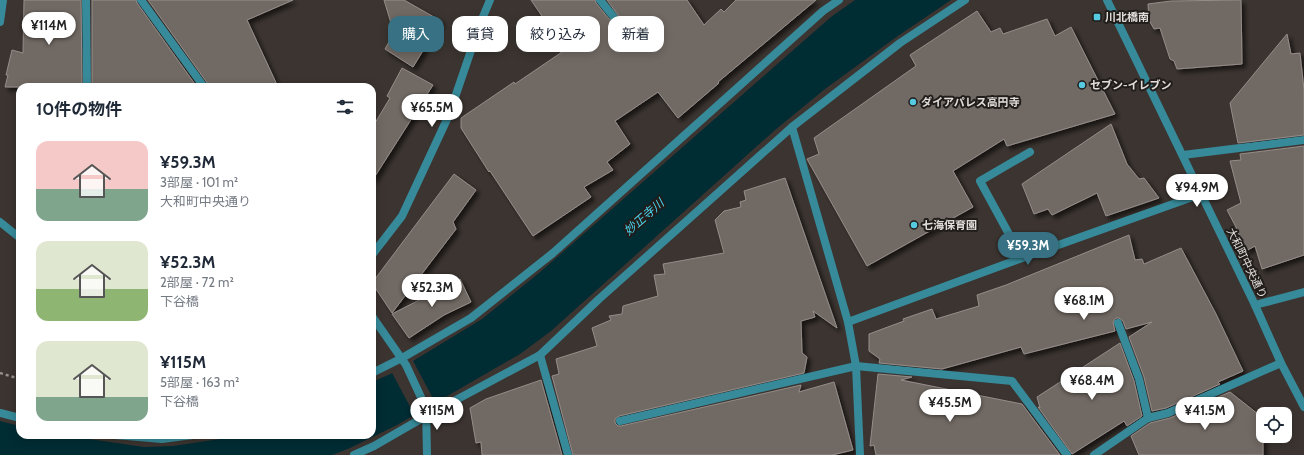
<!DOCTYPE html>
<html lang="ja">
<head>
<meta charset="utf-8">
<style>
	body { margin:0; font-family:Cabin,"Noto Sans JP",sans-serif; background:#f6f6f7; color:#1f2937; height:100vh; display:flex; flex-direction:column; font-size:15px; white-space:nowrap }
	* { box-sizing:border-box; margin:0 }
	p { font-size:13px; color:#747a83 }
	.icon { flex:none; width:22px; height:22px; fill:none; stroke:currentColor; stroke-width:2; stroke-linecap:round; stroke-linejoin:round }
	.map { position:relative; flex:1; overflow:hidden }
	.details { position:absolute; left:16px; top:83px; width:360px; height:356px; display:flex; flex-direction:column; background:#fff; border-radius:12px; box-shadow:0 2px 10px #0003 }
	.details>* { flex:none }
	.top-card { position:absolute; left:388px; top:16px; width:380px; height:36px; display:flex; gap:8px }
	.tools { position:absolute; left:1256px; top:407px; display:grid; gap:8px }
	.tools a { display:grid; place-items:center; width:36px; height:36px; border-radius:8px; background:#fff; box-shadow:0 2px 10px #0003; font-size:20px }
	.price { position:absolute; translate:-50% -34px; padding:0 9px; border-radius:14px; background:#fff; color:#222; font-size:13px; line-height:26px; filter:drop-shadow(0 1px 2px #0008) }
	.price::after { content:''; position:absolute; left:50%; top:24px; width:12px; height:9px; margin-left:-6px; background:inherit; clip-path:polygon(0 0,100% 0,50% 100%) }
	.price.current { background:#377183; color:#fff }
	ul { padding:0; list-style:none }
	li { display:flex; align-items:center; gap:12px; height:100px; padding:0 20px }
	li span { display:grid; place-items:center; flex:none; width:112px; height:80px; border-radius:12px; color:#555 }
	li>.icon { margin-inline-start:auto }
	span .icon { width:48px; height:48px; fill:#fffc; stroke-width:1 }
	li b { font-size:17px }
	h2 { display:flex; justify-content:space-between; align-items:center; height:48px; padding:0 20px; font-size:17px }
	.pill { padding:0 14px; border-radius:12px; background:#fff; box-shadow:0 2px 10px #0003; font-size:14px; line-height:36px }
	.pill.current { background:#377183; color:#fff }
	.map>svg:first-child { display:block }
</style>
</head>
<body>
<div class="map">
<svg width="1304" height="455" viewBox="0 0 1304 455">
	<defs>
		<filter id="shadow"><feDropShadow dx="3.5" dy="3.5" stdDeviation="2" flood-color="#0009"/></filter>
	</defs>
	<rect width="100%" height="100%" fill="#3b3430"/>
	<path fill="#002c34" d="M855,0H951L895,38L825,89L775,130L551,331L520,354L397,425L350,448L332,455H0V421L20,426V435H61L144,447L173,446L220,439L233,435H372V382L395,372L482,319L539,273L831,17Z"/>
	<path fill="#3b3430" d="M412,359L436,404L415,416L391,371Z"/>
	<g fill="#716964" stroke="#958d89" filter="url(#shadow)">
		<path d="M24,0H81L82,87H5L8,75H6L12,50L23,53Z"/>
		<path d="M92,0H136L137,3L197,87H92Z"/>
		<path d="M148,0H293L247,20L278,87H209L208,84Z"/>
		<path d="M384,0H404L441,21L413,67L385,49L394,33Z"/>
		<path d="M531,0H595L596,3L609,19L613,21L618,18V15L607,0H687L704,25L721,9L724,12L736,0H816L718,82L719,83L678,118L658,92L615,121L630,144L607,162L613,170L584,187L591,197L533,236L490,171L489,172L461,128V118L514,82L515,84L565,50Z"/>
		<path d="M1241,0L1242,64L1177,69L1174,61L1170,59L1160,28L1154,29L1149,20L1148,4L1171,1Z"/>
		<path d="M977,11L991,32L1000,28L1003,34L1047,19L1055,36L1071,27L1115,114L1007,146L1004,139L953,171L973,207L867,266L807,159L819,154L814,138L916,66L910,55Z"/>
		<path d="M1287,34L1291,54L1300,53L1304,90V135L1238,143L1230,103Z"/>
		<path d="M402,68L433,85L372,181V128L390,98L387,96Z"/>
		<path d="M1111,124L1127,164L1139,179L1144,178L1159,198L1106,216L1097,193L1052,215L1048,209L1034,214L1022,184Z"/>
		<path d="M1304,146V255L1262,269L1255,246L1246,251L1236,227L1227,210L1241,203L1230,161L1241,160L1240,154Z"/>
		<path d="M454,174L476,190L453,222L456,229L392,313L372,283Z"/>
		<path d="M785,178L837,328L813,311L815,317L801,321L802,353L807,357L804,373L619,416L615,419V423L618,426H621L801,385L799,392L834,382L853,450L832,455H573L552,376L559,374L556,359L597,346L592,328L611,320L609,316L622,314L623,306L658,296L654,275L665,274L663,264L724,253L715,220L724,211L741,207L740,202L746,200L744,191Z"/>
		<path d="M1129,235L1135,260L1142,259L1144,264L1181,248L1216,314L1243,371L1218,382L1220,384L1166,408L1152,411L1144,377L1129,337L1152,322L1126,329L1123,321L1119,318H1116L1113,322L1115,331L1024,354L1021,347L942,369L879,363L880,359L869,351V334L904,321L903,319L932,309L936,319L979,306L977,295L1006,285Z"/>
		<path d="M460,279L471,302L444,315L409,338L392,314Z"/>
		<path d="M1120,343L1134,381L1142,416L1127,426L1124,421L1072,454L1038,407L1040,408L1037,397Z"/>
		<path d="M878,374L912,377L901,380L1022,404L1060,455H876L874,445L870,446Z"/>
		<path d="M541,380L562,455H482L481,442L476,443L470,408L486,399Z"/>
		<path d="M1230,392L1263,418V455H1139L1131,436L1150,423L1170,418Z"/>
	</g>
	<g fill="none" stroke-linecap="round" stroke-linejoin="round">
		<path stroke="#96918d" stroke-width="2.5" stroke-dasharray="3 3" stroke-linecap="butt" d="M0,373L20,379"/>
		<g stroke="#378a99" stroke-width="8">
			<path d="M86,0L87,87"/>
			<path d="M600,0L613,16"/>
			<path d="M0,22L3,0"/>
			<path d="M1183,155L1304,140"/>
			<path d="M1022,258L980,181L1030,152"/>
			<path d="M1255,305L1304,292"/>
			<path d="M1118,323L1139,379L1148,418"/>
			<path d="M540,355L568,455"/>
			<path d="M620,421L856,366"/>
		</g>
		<g stroke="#378a99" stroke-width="8">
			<path d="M141,0L204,87"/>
			<path d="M1107,0L1255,305L1281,363L1304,407"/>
			<path d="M792,127L848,322L856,366L860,455"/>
			<path d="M0,222L20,238"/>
			<path d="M372,255L402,216L449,115L480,24L490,0"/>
			<path d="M372,316L406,365L426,408L427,455"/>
			<path d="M848,322L1022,258L1201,194"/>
			<path d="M856,366L1012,381L1067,455"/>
			<path d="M372,373L402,358L471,318L553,253L823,11L839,0"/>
			<path d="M0,413L20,418"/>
			<path d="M115,435L162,439L193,435"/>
			<path d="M354,455L374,446L426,416L540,355L599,299L792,127L900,43L965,0"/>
			<path d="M1094,455L1148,418L1168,413L1281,363"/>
		</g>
	</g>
	<g fill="#55cae0" stroke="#201d1b" stroke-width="1.5">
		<rect x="1093" y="13" width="8" height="8" rx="2"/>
		<circle cx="1082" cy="85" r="4"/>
		<circle cx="913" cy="102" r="4"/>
		<circle cx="914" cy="225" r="4"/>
	</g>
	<g text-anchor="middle" stroke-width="4" stroke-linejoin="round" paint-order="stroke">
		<g font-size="11" font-weight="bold" fill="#e1ddda" stroke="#201d1b" text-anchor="start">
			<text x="1105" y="21">川北橋南</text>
			<text x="1090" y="89">セブン-イレブン</text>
			<text x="921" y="106">ダイアパレス高円寺</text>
			<text x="922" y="229">七海保育園</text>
		</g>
		<g font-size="11" fill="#e1ddda" stroke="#201d1b">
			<text transform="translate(1247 263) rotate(64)" y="4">大和町中央通り</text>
		</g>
		<g font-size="12" font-style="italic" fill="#49d4ed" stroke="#201d1b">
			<text transform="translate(644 217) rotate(-41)" y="4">妙正寺川</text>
		</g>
	</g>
</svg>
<div class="tools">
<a><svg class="icon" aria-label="locate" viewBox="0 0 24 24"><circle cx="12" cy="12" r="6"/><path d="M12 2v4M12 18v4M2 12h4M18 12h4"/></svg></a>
</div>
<b class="price" style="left:49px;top:46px">¥114M</b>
<b class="price" style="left:432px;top:128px">¥65.5M</b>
<b class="price" style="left:1197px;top:208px">¥94.9M</b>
<b class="price current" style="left:1028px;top:266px">¥59.3M</b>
<b class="price" style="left:432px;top:308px">¥52.3M</b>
<b class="price" style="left:1084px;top:321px">¥68.1M</b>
<b class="price" style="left:1092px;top:401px">¥68.4M</b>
<b class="price" style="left:950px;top:423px">¥45.5M</b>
<b class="price" style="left:437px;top:431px">¥115M</b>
<b class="price" style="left:1205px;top:431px">¥41.5M</b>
<div class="top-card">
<a class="pill current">購入</a>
<a class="pill">賃貸</a>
<a class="pill">絞り込み</a>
<a class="pill">新着</a>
</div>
<section class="details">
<h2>10件の物件<svg class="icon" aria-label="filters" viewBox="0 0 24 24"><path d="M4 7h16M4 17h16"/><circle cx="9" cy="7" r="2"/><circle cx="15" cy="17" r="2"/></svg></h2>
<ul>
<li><span style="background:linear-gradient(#f6c9c9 60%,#7fa58c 0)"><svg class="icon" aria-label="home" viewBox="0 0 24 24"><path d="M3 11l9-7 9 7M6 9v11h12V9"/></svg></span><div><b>¥59.3M</b><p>3部屋 · 101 m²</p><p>大和町中央通り</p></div></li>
<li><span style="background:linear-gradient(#dfe7d0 60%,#8fb573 0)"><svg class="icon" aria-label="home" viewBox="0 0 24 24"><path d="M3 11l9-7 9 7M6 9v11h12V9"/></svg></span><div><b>¥52.3M</b><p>2部屋 · 72 m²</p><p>下谷橋</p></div></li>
<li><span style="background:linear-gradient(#dfe7d0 70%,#7fa58c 0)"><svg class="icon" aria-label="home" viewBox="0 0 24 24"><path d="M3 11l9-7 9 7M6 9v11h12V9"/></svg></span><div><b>¥115M</b><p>5部屋 · 163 m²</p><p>下谷橋</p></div></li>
</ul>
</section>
</div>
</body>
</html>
